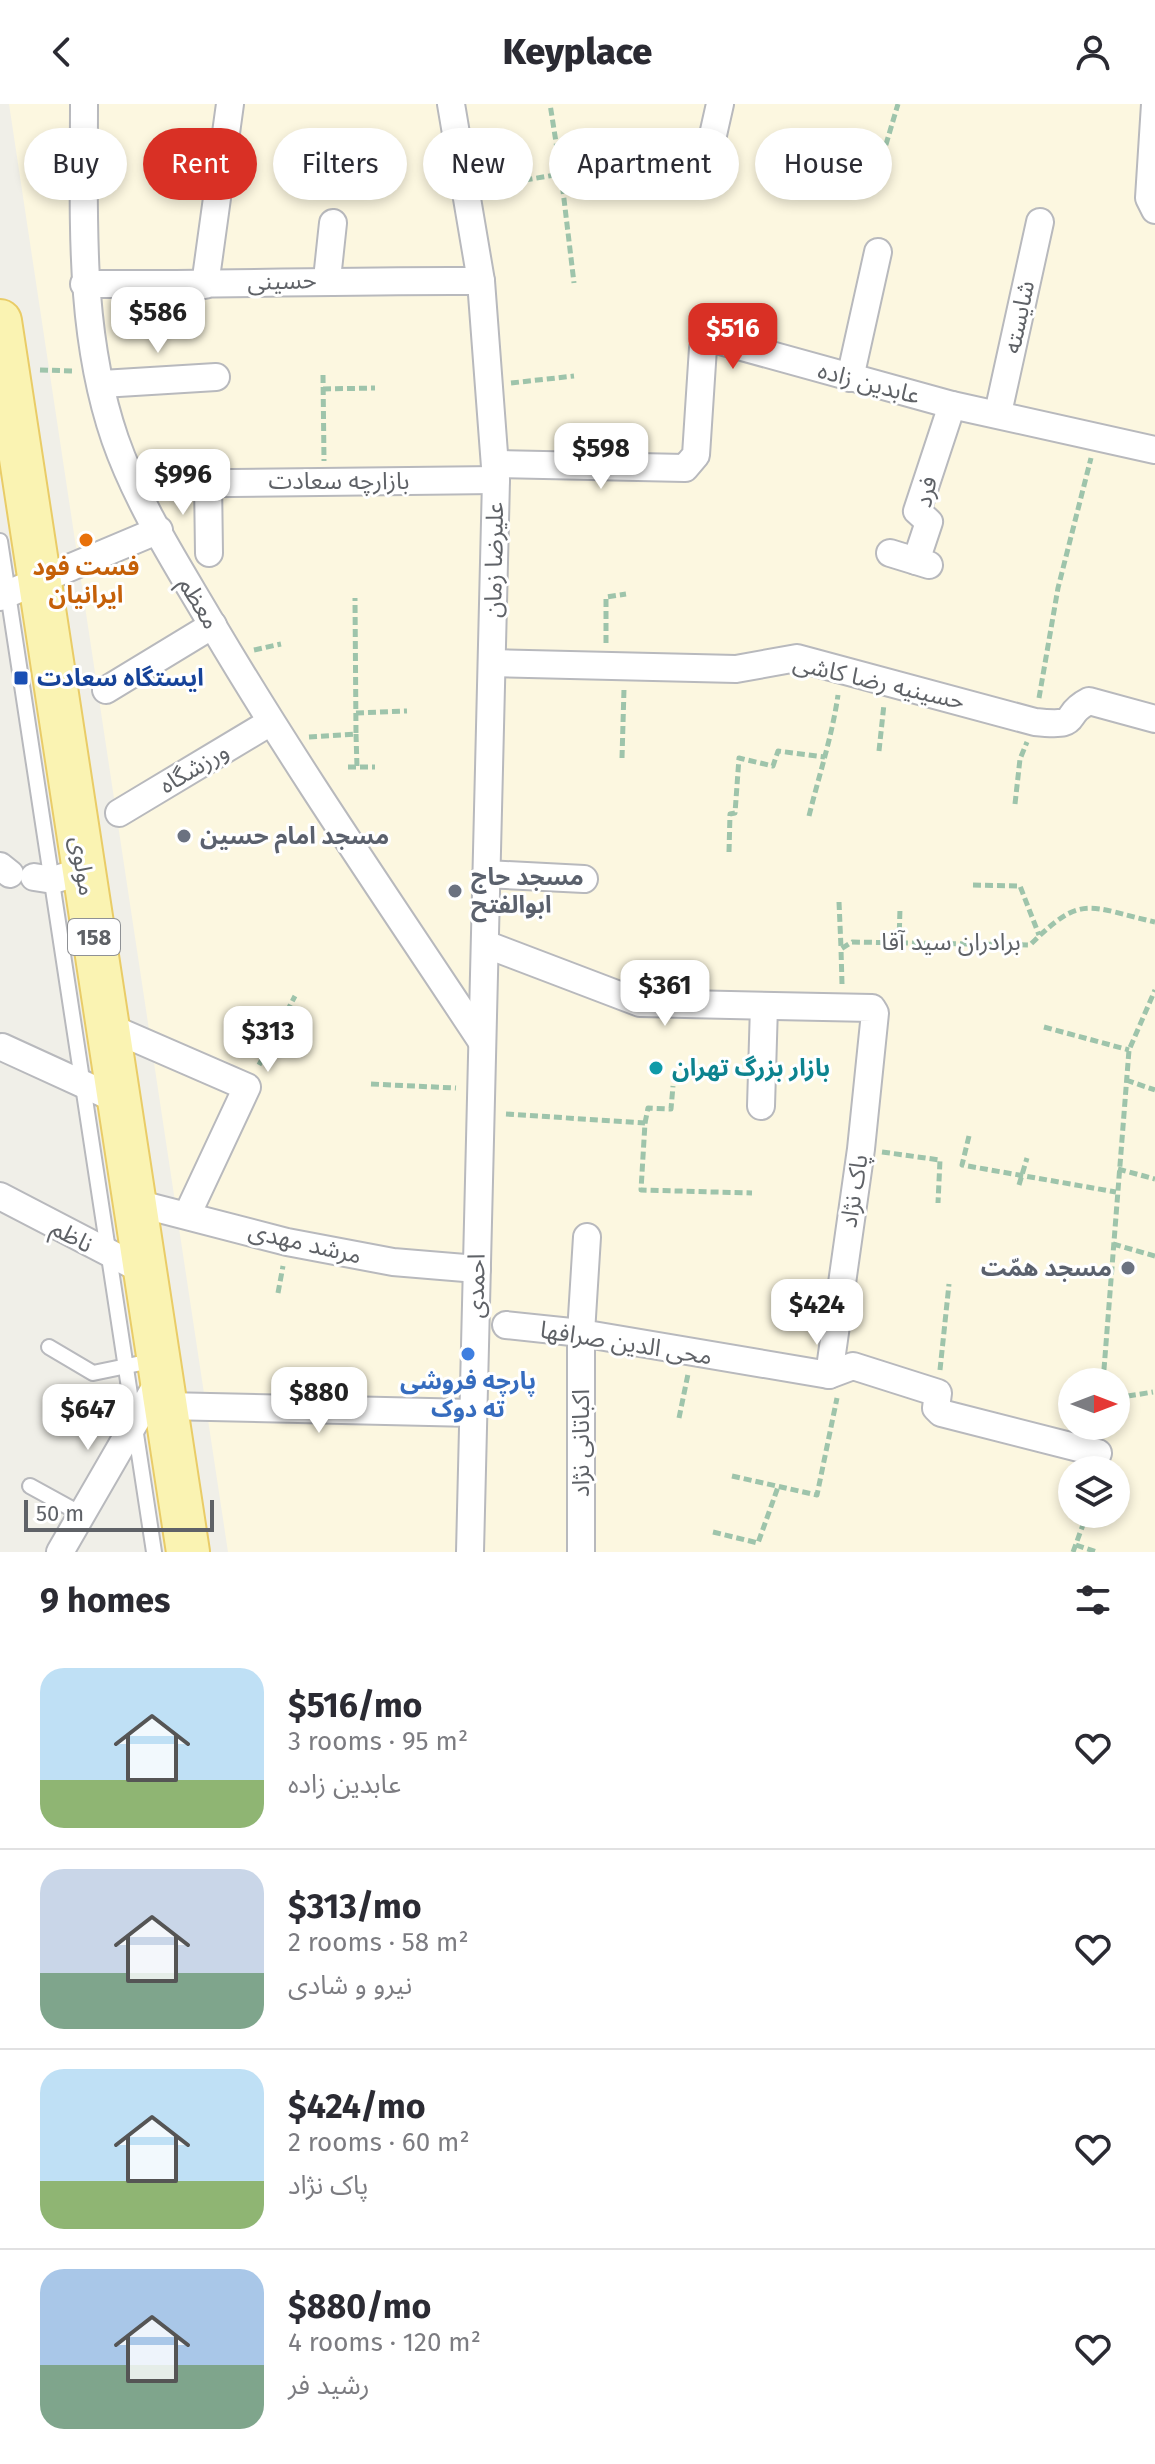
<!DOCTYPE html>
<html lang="en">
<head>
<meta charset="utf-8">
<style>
	body { margin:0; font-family:"Fira Sans","Noto Sans Arabic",sans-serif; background:#f7f7f7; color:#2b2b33; height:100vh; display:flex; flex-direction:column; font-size:30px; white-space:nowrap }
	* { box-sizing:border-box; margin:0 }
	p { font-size:26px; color:#7c7c81 }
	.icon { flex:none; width:44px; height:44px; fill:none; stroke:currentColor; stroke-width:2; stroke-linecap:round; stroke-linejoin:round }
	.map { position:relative; height:1448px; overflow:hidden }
	.details { display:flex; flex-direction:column; background:#fff; flex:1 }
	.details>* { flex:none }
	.top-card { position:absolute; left:24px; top:24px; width:1108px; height:72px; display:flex; gap:16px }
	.needle { width:52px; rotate:90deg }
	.tools { position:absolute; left:1058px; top:1264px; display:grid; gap:16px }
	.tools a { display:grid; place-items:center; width:72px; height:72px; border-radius:50%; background:#fff; box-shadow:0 4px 12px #0003; font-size:40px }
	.scale { position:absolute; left:24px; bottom:20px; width:190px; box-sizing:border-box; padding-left:8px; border:4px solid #5f6267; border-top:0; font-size:22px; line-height:28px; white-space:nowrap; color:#5f6267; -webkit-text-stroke:6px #fff; paint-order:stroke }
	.price { position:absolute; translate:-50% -68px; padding:0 18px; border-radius:16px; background:#fff; color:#222; font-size:26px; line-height:52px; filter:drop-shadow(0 2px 4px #0008) }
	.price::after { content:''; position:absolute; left:50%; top:48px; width:24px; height:18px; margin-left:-12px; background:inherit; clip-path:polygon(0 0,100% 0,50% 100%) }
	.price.on { background:#d93025; color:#fff }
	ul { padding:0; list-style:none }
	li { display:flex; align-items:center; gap:24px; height:200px; padding:0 40px }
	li+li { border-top:2px solid #e1e1e2 }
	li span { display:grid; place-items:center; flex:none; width:224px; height:160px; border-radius:24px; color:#555 }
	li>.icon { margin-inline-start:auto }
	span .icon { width:96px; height:96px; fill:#fffc; stroke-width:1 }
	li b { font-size:34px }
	h2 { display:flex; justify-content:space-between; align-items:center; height:96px; padding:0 40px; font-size:34px }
	.chip { padding:0 28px; border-radius:36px; background:#fff; box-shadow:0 4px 12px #0003; font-size:28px; line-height:72px }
	.chip.on { background:#d93025; color:#fff }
	header { display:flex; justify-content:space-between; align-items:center; height:104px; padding:0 40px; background:#fff; font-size:36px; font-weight:800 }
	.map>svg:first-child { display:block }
</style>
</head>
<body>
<header><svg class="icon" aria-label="back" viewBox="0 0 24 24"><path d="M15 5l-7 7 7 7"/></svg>Keyplace<svg class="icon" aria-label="person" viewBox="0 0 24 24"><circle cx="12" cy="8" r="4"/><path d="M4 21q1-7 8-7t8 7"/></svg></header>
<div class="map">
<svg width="1155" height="1448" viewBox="0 0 1155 1448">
	<rect width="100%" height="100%" fill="#f0efe8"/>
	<path fill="#fcf7e0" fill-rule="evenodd" d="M9,0H1155V1448H228ZM1072,1278H1116V1322H1072ZM1072,1366H1116V1410H1072Z"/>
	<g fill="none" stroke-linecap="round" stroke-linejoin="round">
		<defs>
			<g id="service">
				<path d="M0,437L154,1448"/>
				<path d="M49,1243L93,1269L156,1256"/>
				<path d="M30,1382L81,1410"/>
			</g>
			<g id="minor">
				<path d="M84,0C84,113 78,227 115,335C138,401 178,462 213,522C297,664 391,800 482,938"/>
				<path d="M451,0L481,177L496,376L470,1448"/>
				<path d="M1155,0L1149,94L1155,106"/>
				<path d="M706,62L720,0"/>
				<path d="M327,175L333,119"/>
				<path d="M84,180C216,181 348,176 481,177"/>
				<path d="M205,181L230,0"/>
				<path d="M850,274L878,148"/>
				<path d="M102,280L216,273"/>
				<path d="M998,309L1040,118"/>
				<path d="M495,360L685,364L696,351L703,244L713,235L952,301L1155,346"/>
				<path d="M208,377L209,449"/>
				<path d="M134,380L496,376"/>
				<path d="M890,449L916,457"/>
				<path d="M929,461L916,457L929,418L917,407L952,301"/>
				<path d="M0,493L159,426"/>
				<path d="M492,559L736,565L797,554L1035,618C1085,623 1059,612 1089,597L1155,615"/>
				<path d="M106,586L213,521"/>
				<path d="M119,709L269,619"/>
				<path d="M0,762L10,770"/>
				<path d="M486,770L584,775"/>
				<path d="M34,773L53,776L83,767"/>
				<path d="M485,840L640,899L872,904L875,909L861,1045L829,1271"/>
				<path d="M109,923L247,983L188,1109"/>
				<path d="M2,943L120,997"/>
				<path d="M761,1002L764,902"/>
				<path d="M0,1092L146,1168"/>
				<path d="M136,1099L287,1138L393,1158L477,1165"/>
				<path d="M506,1221L581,1229L829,1271L853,1262L938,1289L936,1304L941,1309L1098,1349"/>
				<path d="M165,1302L473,1309"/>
				<path d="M60,1448L160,1275"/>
				<path d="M581,1448V1229L587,1133"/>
			</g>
			<path id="primary" d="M0,217L188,1448"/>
		</defs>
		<use href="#service" stroke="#b8b9bd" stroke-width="18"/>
		<use href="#minor" stroke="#b8b9bd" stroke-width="30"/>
		<use href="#primary" stroke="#e9cc67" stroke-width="46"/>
		<g stroke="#9ec4ab" stroke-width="5" stroke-dasharray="8 4" stroke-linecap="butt">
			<path d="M879,64L898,0"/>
			<path d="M561,70L574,179"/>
			<path d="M489,82L561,70L550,0"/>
			<path d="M40,266L74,267"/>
			<path d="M323,271L324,357"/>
			<path d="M511,279L574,272"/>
			<path d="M323,285L375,284"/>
			<path d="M606,539V493L626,490"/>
			<path d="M254,546L281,540"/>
			<path d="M1039,594L1058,484L1091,354"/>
			<path d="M356,609L407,607"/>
			<path d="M356,630L357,663"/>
			<path d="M309,633L356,630L355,494"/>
			<path d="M879,647L884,600"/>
			<path d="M622,654L624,585"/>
			<path d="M348,663H375"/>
			<path d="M1015,700L1020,655L1027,638"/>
			<path d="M809,712C819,671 832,633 838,591"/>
			<path d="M729,748L730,710L735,709L739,654L773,662L778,647L825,653"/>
			<path d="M973,781L1020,782L1039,831"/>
			<path d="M839,798L841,844"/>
			<path d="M899,839L900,804"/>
			<path d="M842,880L841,845L852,838L1030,841C1082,789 1088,803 1155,818"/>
			<path d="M1044,923L1129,946"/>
			<path d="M259,961L295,892"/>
			<path d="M1126,976L1155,986"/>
			<path d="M371,980L456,984"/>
			<path d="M506,1010L645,1019L641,1086L752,1089"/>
			<path d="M645,1019L648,1004L671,1005L673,982"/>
			<path d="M969,1032L962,1061L1116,1088"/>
			<path d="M882,1048L940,1056L938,1099"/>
			<path d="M1118,1065L1155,1075"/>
			<path d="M1019,1081L1027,1054"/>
			<path d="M1113,1140L1155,1152"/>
			<path d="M278,1189L283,1162"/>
			<path d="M940,1266L949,1180"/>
			<path d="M1103,1278L1129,946L1155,886"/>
			<path d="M1116,1294L1153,1288"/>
			<path d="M679,1314L688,1270"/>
			<path d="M732,1372L817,1391L837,1294"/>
			<path d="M713,1428L758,1439L778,1383"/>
			<path d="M1076,1441L1097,1448"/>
			<path d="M1073,1448L1087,1410"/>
		</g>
		<use href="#service" stroke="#fff" stroke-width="14"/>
		<use href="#minor" stroke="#fff" stroke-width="26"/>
		<use href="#primary" stroke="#faf3b2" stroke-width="42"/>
	</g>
	<circle fill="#e8710a" stroke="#fff" stroke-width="3" cx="86" cy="436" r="8"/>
	<rect fill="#1a4fb4" stroke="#fff" stroke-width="3" x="13" y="566" width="16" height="16" rx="4"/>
	<g fill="#6b7280" stroke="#fff" stroke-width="3">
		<circle cx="184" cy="732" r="8"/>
		<circle cx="455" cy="787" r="8"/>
		<circle cx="1128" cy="1164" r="8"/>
	</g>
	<circle fill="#0f9aa8" stroke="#fff" stroke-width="3" cx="656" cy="964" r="8"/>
	<circle fill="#3f7fe0" stroke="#fff" stroke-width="3" cx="468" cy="1250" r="8"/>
	<g text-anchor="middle" stroke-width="6" stroke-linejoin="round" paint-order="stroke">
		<rect fill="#fff" stroke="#8f9195" stroke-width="2" x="68" y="815" width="52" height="36" rx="6"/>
		<g font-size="22" font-weight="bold" fill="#5f6267">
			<text x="94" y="841">158</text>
		</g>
		<g font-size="24" fill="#5f6267" stroke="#fff">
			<text transform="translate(282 177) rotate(-2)" y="8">حسینی</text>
			<text transform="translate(1019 213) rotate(-78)" y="8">شایسته</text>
			<text transform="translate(869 279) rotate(15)" y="8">عابدین زاده</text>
			<text x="339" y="385">بازارچه سعادت</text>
			<text transform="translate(926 388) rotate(-78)" y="8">فرد</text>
			<text transform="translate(494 456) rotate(-89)" y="8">علیرضا زمان</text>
			<text transform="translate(199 499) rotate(59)" y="8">معظم</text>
			<text transform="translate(879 578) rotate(13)" y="8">حسینیه رضا کاشی</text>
			<text transform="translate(194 664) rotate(-31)" y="8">ورزشگاه</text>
			<text transform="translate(83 762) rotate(81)" y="8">مولوی</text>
			<text x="951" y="846">برادران سید آقا</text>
			<text transform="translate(854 1087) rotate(-81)" y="8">پاک نژاد</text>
			<text transform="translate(72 1132) rotate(28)" y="8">ناظم</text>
			<text transform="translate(305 1139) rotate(13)" y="8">مرشد مهدی</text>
			<text transform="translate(476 1182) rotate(-89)" y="8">احمدی</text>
			<text transform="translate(626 1239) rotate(9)" y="8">محی الدین صرافها</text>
			<text transform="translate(581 1339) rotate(-90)" y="8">اکباتانی نژاد</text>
		</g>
		<g font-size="24" font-weight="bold" fill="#c56008" stroke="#fff">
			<text x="86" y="471">فست فود<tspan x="86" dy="28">ایرانیان</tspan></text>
		</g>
		<g font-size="24" font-weight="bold" fill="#164399" stroke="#fff" text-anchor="start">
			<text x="37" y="582">ایستگاه سعادت</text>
		</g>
		<g font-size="24" font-weight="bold" fill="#5b616d" stroke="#fff" text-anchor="start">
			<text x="200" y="740">مسجد امام حسین</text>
			<text x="471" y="781">مسجد حاج<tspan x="471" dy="28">ابوالفتح</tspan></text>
			<text x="1112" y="1172" text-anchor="end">مسجد همّت</text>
		</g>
		<g font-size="24" font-weight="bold" fill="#0d838f" stroke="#fff" text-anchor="start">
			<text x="672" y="972">بازار بزرگ تهران</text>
		</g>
		<g font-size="24" font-weight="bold" fill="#366cbe" stroke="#fff">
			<text x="468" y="1285">پارچه فروشی<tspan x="468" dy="28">ته دوک</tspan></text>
		</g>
	</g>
</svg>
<div class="tools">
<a><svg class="needle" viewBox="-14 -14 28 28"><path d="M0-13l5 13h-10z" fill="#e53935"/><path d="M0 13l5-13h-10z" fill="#7c7c81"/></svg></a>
<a><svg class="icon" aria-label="layers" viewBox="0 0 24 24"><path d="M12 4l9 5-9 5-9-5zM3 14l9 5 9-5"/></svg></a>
</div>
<div class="scale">50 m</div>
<b class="price" style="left:158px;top:251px">$586</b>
<b class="price on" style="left:733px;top:267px">$516</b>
<b class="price" style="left:601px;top:387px">$598</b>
<b class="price" style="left:183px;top:413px">$996</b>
<b class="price" style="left:665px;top:924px">$361</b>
<b class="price" style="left:268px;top:970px">$313</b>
<b class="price" style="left:817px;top:1243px">$424</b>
<b class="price" style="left:319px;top:1331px">$880</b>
<b class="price" style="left:88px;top:1348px">$647</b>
<div class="top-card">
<a class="chip">Buy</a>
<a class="chip on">Rent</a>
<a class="chip">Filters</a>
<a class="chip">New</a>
<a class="chip">Apartment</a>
<a class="chip">House</a>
</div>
</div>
<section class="details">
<h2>9 homes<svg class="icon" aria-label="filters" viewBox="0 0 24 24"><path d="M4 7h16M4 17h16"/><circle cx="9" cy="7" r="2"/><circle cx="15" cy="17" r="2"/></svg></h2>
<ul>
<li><span style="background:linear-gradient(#bfe0f5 70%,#8fb573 0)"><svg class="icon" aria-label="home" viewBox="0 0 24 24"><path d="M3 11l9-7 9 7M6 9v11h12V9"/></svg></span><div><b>$516/mo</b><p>3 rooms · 95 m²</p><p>عابدین زاده</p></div><svg class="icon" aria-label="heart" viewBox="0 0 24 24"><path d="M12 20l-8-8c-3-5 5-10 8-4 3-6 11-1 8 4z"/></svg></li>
<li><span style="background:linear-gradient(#c9d6e8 65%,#7fa58c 0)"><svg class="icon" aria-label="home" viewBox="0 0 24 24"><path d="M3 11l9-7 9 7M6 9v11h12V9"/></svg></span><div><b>$313/mo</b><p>2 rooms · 58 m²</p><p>نیرو و شادی</p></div><svg class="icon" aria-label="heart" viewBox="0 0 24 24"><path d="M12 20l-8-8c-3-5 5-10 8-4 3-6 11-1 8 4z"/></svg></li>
<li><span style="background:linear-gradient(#bfe0f5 70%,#8fb573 0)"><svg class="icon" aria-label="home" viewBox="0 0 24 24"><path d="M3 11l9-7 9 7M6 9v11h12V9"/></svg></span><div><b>$424/mo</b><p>2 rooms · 60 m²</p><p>پاک نژاد</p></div><svg class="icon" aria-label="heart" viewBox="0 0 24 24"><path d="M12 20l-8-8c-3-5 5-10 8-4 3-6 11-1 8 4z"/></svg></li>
<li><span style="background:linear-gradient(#a9c7e8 60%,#7fa58c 0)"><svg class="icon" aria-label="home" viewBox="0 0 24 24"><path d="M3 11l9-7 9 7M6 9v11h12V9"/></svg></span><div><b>$880/mo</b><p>4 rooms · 120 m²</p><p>رشید فر</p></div><svg class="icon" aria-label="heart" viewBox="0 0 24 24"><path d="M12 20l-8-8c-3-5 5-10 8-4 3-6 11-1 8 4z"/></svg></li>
</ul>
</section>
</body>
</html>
